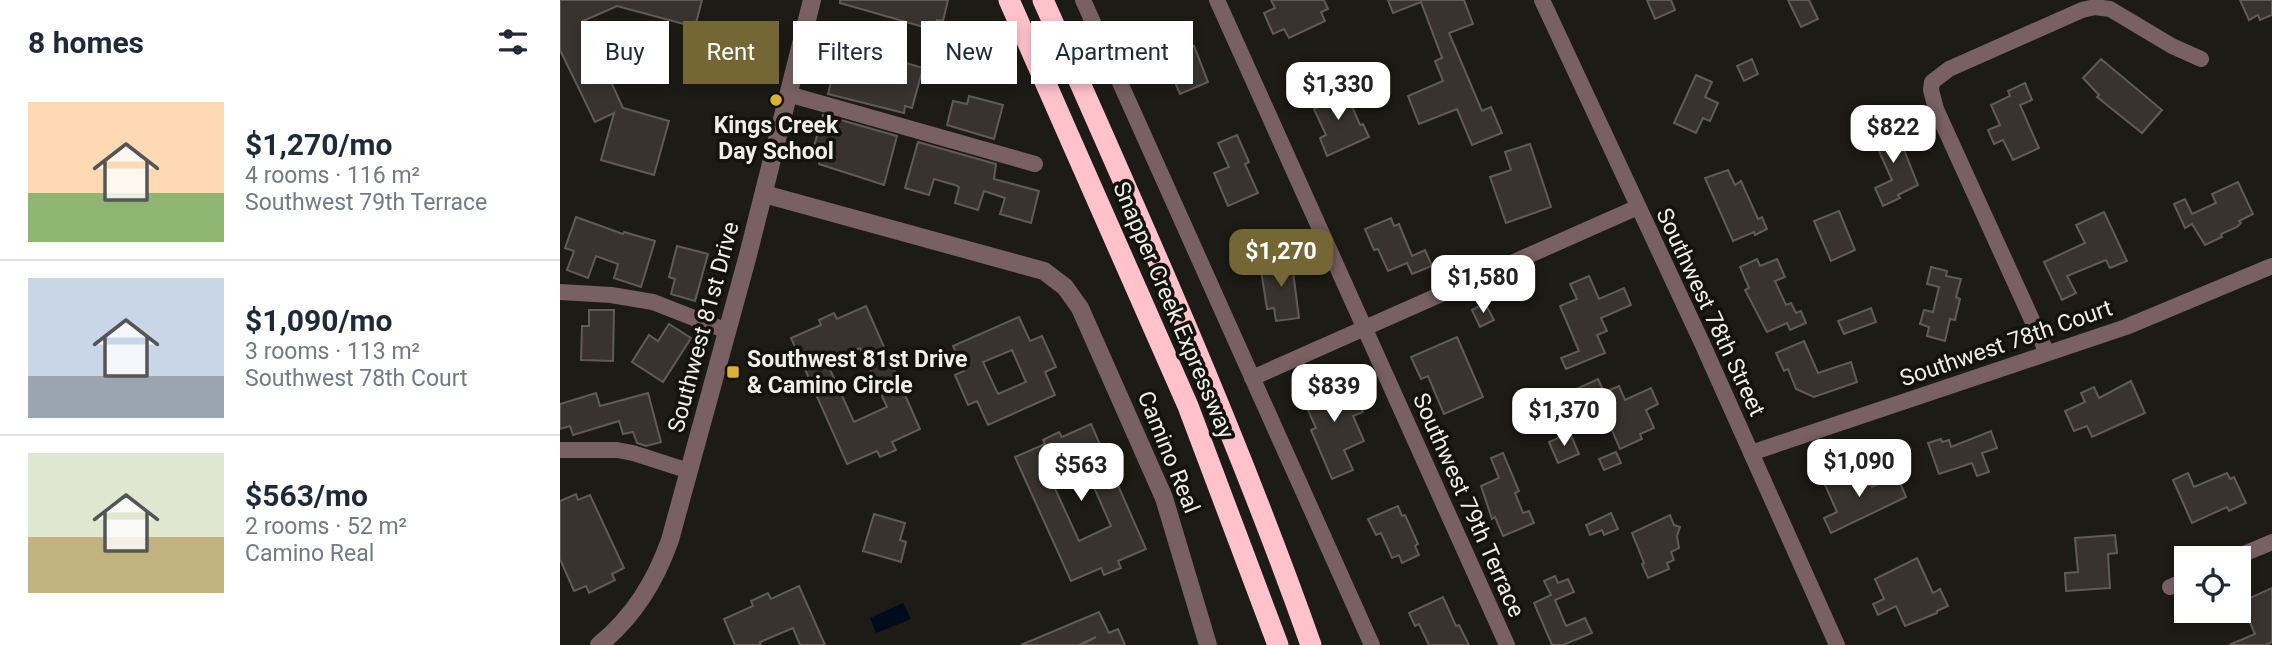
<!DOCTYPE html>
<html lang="en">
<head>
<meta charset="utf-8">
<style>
	body { margin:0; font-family:Roboto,sans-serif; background:#f6f6f7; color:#1f2937; height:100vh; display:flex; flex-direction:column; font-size:26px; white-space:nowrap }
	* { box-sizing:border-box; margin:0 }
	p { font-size:23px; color:#747a83 }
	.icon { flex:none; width:38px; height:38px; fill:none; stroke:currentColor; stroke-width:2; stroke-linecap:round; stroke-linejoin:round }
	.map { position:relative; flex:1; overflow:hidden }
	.side { display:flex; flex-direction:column; background:#fff; width:560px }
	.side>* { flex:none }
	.banner { position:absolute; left:21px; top:21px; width:665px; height:63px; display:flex; gap:14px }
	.fabs { position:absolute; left:1614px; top:546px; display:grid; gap:14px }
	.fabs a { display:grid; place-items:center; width:77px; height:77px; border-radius:0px; background:#fff; box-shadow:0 4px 10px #0003; font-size:35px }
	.price { position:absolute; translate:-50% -60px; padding:0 16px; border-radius:14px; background:#fff; color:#222; font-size:23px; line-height:46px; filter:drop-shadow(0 2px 4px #0008) }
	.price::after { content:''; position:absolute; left:50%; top:42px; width:21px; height:16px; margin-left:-10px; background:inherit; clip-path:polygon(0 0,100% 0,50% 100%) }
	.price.active { background:#746735; color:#fff }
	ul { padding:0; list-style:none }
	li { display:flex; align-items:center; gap:21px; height:175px; padding:0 28px }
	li+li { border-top:2px solid #e0e1e3 }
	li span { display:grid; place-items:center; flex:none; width:196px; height:140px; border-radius:0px; color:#555 }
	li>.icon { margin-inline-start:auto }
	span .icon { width:84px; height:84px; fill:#fffc; stroke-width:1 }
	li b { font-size:30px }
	h2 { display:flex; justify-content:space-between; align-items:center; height:84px; padding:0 28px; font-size:30px }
	.tag { padding:0 24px; border-radius:0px; background:#fff; box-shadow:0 4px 10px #0003; font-size:24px; line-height:63px }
	.tag.active { background:#746735; color:#fff }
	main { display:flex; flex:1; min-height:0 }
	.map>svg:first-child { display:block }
</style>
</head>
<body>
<main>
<section class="side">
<h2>8 homes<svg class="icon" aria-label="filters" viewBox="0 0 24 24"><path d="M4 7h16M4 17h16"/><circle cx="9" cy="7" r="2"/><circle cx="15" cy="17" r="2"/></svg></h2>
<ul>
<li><span style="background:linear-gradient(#ffd9b3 65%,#8fb573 0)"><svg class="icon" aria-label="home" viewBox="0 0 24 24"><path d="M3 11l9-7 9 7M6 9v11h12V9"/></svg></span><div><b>$1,270/mo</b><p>4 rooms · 116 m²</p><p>Southwest 79th Terrace</p></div></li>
<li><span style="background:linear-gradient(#c9d6e8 70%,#9aa5b1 0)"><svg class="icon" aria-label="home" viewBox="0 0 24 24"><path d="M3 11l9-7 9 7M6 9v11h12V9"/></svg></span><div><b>$1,090/mo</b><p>3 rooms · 113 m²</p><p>Southwest 78th Court</p></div></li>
<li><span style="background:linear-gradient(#dfe7d0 60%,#c2b280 0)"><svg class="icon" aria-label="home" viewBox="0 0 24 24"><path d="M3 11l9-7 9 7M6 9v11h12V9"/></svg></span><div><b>$563/mo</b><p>2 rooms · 52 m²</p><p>Camino Real</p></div></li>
</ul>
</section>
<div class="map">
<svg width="1712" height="645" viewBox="0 0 1712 645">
	<rect width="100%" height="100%" fill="#1c1b15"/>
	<path fill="#000c1c" d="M343,603L351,619L316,633L310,618Z"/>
	<g fill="#38332e" stroke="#615b56" stroke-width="2" fill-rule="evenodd">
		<path d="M0,0H142L135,27L57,6L23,21L63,108L109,121L94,175L41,160L54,113L35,122L0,50Z"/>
		<path d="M280,0H388L383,21L377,20L374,30L280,3Z"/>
		<path d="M711,0H764L768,9L761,12L765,21L729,38L724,29L713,34L704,13L715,8Z"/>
		<path d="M828,0H904L913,24L889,33L922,111L931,107L942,133L912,145L897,109L859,124L848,96L883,81L875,61L882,58L861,2L833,13Z"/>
		<path d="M1087,0H1111L1115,10L1095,19Z"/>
		<path d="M1228,0H1249L1258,19L1241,27Z"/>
		<path d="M1680,0H1712V15L1700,20L1698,15L1689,20Z"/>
		<path d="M625,30L632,47L634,46L648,82L620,94L597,41Z"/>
		<path d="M285,48L308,54L304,70L334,77L339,61L363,68L352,108L345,106L344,113L268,94L276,61L281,63Z"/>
		<path d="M1192,59L1198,74L1184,81L1177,66Z"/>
		<path d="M1541,59L1602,110L1582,133L1537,97L1539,95L1523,78Z"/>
		<path d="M1136,75L1152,82L1145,97L1158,103L1150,121L1143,118L1136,133L1114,123Z"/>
		<path d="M1465,83L1472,100L1460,105L1479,148L1453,160L1443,140L1434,144L1428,130L1440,125L1431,105L1450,96L1448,91Z"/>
		<path d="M778,86L784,101L789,99L800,125L803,124L809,137L767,156L760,138L766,135L754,109L759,107L754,97Z"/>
		<path d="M409,96L443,105L434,139L387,125L393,101L407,104Z"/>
		<path d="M263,115L337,136L324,185L259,164L263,149L254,146Z"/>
		<path d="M1326,122L1332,135L1335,134L1342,151L1344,150L1358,185L1338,195L1340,198L1323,206L1315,188L1332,180L1309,129Z"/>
		<path d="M677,135L689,162L685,164L698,193L668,206L654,173L669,167L658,143Z"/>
		<path d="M358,142L436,164L434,179L479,191L471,223L440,214L445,198L424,191L418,210L395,203L399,187L395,185L374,179L369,195L345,188Z"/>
		<path d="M970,144L991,207L946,223L930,177L951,170L945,152Z"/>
		<path d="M1168,170L1175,185L1181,181L1198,219L1202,217L1207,229L1195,235L1194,232L1173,241L1145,178Z"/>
		<path d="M1678,182L1693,214L1679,221L1681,223L1677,227L1661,234L1662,237L1645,245L1632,224L1625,228L1614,204L1625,199L1632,214L1656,203L1652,194Z"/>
		<path d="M1279,211L1295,250L1271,261L1254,221Z"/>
		<path d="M1544,212L1567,261L1550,268L1546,260L1507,276L1516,293L1502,300L1484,262L1525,243L1516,225Z"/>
		<path d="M16,217L63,234L64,232L95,241L81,287L54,278L58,264L36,256L28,278L7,270L14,251L5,248Z"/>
		<path d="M831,218L834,226L839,224L852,256L865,250L872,266L852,274L847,263L828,271L818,249L814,250L805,229Z"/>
		<path d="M117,246L148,254L135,301L111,294L115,279L109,277Z"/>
		<path d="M731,256L739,318L716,321L714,308L707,309L701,270L708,269L707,260Z"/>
		<path d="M1197,259L1200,266L1217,259L1225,277L1215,281L1226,305L1231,303L1236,313L1241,311L1246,323L1230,330L1227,323L1207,332L1185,290L1189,288L1180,267Z"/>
		<path d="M1371,267L1387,271L1386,276L1401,279L1396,297L1400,299L1395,320L1390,319L1385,341L1367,336L1369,327L1360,324L1364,310L1373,312L1379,287L1367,284Z"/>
		<path d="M1029,276L1039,299L1064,288L1071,305L1041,318L1047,331L1037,335L1045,353L1006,369L1001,358L1019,351L1000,306L1017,299L1010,284Z"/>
		<path d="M925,303L934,320L920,327L912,310Z"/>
		<path d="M306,306L360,429L332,442L336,450L320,457L317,451L287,464L231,338L261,325L259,320L274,313L277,319ZM300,348L327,407L294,422L267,363Z"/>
		<path d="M1311,308L1316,322L1284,334L1278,321Z"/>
		<path d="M29,310H54L53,361L21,360L22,326H29Z"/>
		<path d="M459,317L470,341L482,336L496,367L485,372L495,395L428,425L417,401L408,405L395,375L404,371L393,346ZM452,350L466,382L438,394L423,362Z"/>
		<path d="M109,324L131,338L103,382L72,362L89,335L98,341Z"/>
		<path d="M897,337L923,397L884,414L868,376L861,379L851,357Z"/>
		<path d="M1244,341L1258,373L1291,362L1297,382L1254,397L1236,389L1228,369L1224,371L1216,353Z"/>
		<path d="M777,376L787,400L796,396L803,412L793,416L804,441L784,450L793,470L772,479L751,430L756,428L740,392Z"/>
		<path d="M1038,379L1044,392L1059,386L1065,400L1091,388L1098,404L1086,410L1094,428L1080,434L1082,439L1060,449L1040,402L1010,416L1001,396Z"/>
		<path d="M1571,381L1585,413L1532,437L1527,426L1514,431L1505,411L1525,402L1521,393L1534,387L1539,398Z"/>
		<path d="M36,393L40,406L88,393L101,442L86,446L77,443L73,432L63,434L59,421L13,435L10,426L0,429V404Z"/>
		<path d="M531,424L586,549L558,561L561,568L544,575L541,568L511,581L455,457L485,444L483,440L499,432L502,437ZM525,467L551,526L519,541L492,482Z"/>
		<path d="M1431,431L1437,448L1422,453L1429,472L1417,476L1412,463L1379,474L1368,443L1381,439L1382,442L1389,440L1391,447Z"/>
		<path d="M1010,433L1019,454L998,463L989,442Z"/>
		<path d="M1056,452L1061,463L1044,470L1039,459Z"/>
		<path d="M943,453L959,491L955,493L963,513L969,511L974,523L943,536L935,517L932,519L921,486L939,478L931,458Z"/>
		<path d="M1276,471L1293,477L1297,485L1303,483L1304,487L1311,484L1312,487L1337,475L1346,497L1271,533L1264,518L1277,512L1265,485L1270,482Z"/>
		<path d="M1628,473L1634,487L1667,473L1670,479L1674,477L1686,503L1669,511L1667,507L1632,523L1613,480Z"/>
		<path d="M16,494L18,500L30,495L64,568L52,574L55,580L29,593L26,586L14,591L0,559V501Z"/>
		<path d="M838,506L842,516L845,515L858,544L855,546L859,555L842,563L839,555L832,558L821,533L816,535L808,519Z"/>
		<path d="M1051,513L1058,529L1044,535L1042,530L1030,535L1026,525Z"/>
		<path d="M314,514L345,523L340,540L346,542L341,562L303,551Z"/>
		<path d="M1110,515L1114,525L1120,527L1117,536L1119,548L1111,552L1114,560L1107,563L1109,569L1088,578L1082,564L1084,563L1072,533Z"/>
		<path d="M1555,535L1557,553L1548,554L1550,588L1506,591L1505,573L1518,572L1515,538Z"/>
		<path d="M1357,558L1373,593L1380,589L1388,606L1377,611V613L1345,626L1336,606L1318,615L1313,604L1324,599L1315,579Z"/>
		<path d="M995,576L998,583L1008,579L1014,592L995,600L1006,626L1025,618L1032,633L1003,645H992L974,603L991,595L984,581Z"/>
		<path d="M239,586L265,645H240L233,628L200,642L201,645H175L164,619L193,606L191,601L208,593L211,599Z"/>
		<path d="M1712,588V642L1706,645H1669L1695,634L1681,602Z"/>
		<path d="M883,597L896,626L899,625L909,645H869L859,624L855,626L849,613Z"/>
		<path d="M539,612L549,633L558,629L565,645H521L536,637L519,645H461Z"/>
	</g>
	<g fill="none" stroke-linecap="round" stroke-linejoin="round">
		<g stroke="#786063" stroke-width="16">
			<path d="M523,0L812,645"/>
			<path d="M657,0L947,645"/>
			<path d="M982,0L1142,343L1277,645"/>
			<path d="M228,94L475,164"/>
			<path d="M0,292L51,295L93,302L167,331"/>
			<path d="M1487,353L1376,109L1371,90L1372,82L1389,69L1522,10L1535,7L1550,9L1612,46L1641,59"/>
			<path d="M692,378L1078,207"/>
			<path d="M0,450H57L73,453L129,471"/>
			<path d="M1191,453L1566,327L1712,266"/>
			<path d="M1674,558L1712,542"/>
			<path d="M1610,587L1626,580"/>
		</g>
		<g stroke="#786063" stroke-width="18">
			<path d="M204,194L484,271L505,287L520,308L604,498L648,645"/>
			<path d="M39,645C74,616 95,582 110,540L188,255L252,0"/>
		</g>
		<g stroke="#ffc2cb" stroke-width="21">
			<path d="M449,0L628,406L718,645"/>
			<path d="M483,0C578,213 673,425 751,645"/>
		</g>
	</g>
	<g fill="#dbb233" stroke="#13120c" stroke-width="2.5">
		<circle cx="216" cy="100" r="7"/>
		<rect x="166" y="365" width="14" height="14" rx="3.5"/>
	</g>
	<g text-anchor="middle" stroke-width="7" stroke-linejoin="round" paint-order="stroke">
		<g font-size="23" font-weight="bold" fill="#efefea" stroke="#13120c">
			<text x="216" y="133">Kings Creek<tspan x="216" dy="26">Day School</tspan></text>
			<text x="187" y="367" text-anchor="start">Southwest 81st Drive<tspan x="187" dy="26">&amp; Camino Circle</tspan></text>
		</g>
		<g font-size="23" fill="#efefea" stroke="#13120c">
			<text transform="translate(614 310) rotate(67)" y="8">Snapper Creek Expressway</text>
			<text transform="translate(1151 312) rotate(65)" y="8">Southwest 78th Street</text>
			<text transform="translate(143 327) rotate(-75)" y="8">Southwest 81st Drive</text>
			<text transform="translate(1446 343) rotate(-19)" y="8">Southwest 78th Court</text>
			<text transform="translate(609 452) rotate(68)" y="8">Camino Real</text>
			<text transform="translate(909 505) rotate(66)" y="8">Southwest 79th Terrace</text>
		</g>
	</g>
</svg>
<div class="fabs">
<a><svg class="icon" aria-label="locate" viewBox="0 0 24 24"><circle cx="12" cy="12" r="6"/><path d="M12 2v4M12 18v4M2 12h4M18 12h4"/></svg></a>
</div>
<b class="price" style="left:778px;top:122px">$1,330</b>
<b class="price" style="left:1333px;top:165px">$822</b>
<b class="price active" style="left:721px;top:289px">$1,270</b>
<b class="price" style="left:923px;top:315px">$1,580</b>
<b class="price" style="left:774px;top:424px">$839</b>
<b class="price" style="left:1004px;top:448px">$1,370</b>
<b class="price" style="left:1299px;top:499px">$1,090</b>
<b class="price" style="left:521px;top:503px">$563</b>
<div class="banner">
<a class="tag">Buy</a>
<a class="tag active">Rent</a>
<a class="tag">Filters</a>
<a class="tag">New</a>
<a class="tag">Apartment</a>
</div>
</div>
</main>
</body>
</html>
